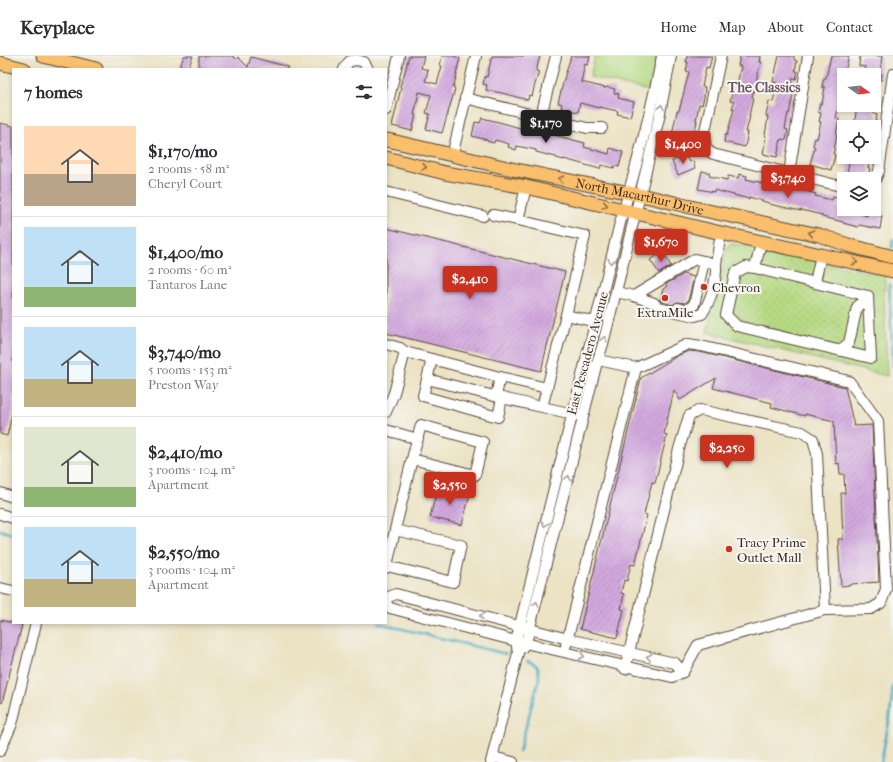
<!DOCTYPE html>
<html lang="en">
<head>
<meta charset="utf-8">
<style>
	body { margin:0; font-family:"IM FELL French Canon",serif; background:#f2f2f3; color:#2b2b33; height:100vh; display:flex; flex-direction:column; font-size:15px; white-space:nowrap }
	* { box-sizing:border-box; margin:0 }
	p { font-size:13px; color:#7c7c81 }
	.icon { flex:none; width:22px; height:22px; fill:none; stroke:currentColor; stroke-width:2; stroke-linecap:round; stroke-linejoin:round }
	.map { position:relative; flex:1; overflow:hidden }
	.sheet { position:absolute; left:12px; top:12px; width:375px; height:556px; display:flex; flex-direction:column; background:#fff; border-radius:0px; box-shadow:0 2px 6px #0003 }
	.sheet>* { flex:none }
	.needle { width:26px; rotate:104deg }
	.buttons { position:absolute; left:837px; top:12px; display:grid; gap:8px }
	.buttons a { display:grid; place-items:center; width:44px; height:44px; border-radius:0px; background:#fff; box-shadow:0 2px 6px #0003; font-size:20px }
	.price { position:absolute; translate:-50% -34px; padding:0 9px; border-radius:4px; background:#c8321e; color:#fff; font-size:13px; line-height:26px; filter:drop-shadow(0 1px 2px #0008) }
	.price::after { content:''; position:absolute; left:50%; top:24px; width:12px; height:9px; margin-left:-6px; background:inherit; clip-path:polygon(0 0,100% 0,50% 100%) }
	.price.on { background:#222; color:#fff }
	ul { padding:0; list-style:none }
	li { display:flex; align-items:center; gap:12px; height:100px; padding:0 12px }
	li+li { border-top:1px solid #e1e1e2 }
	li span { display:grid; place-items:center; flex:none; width:112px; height:80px; border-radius:0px; color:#555 }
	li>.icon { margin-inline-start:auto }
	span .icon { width:48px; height:48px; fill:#fffc; stroke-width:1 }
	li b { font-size:17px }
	h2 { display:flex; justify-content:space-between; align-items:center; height:48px; padding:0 12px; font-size:17px }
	header { display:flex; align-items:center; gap:24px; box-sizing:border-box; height:56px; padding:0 20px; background:#fff; border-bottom:1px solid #e1e1e2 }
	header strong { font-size:19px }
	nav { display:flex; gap:22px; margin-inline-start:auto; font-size:14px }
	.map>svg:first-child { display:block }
</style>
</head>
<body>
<header>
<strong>Keyplace</strong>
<nav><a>Home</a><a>Map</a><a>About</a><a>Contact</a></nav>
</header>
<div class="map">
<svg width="893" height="706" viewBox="0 0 893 706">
	<defs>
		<pattern id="grass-dots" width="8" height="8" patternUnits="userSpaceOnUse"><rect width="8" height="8" fill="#b6d982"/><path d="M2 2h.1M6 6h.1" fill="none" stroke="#9dba70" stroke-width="1.8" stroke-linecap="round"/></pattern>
		<pattern id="building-hatch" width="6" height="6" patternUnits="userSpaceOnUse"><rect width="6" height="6" fill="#d3a9df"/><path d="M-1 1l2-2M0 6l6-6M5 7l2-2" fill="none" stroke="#ac8ab4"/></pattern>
	</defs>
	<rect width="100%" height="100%" fill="#f6f6f2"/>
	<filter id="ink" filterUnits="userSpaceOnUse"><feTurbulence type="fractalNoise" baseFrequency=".025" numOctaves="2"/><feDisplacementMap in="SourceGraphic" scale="8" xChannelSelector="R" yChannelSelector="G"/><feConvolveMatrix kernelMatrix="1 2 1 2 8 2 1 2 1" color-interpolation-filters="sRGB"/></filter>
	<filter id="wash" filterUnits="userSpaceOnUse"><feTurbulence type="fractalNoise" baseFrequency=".012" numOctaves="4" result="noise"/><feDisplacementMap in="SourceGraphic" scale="16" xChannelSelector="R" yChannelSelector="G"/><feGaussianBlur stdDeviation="0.9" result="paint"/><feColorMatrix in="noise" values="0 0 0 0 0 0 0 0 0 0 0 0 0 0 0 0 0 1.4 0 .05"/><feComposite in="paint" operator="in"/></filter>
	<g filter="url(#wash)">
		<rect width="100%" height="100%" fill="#ece3c5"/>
		<path fill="url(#grass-dots)" stroke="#788250" d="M730,187L886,220L885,232L884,234L887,320L707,276L727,190H730Z"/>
		<path fill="#b6d982" stroke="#788250" d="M595,0H658L649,35L590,21Z"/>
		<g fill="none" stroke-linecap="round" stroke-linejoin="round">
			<g stroke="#43a9c3" stroke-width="2.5">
				<path d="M892,192L893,183"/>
				<path d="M889,228L893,310"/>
				<path d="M0,474L13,478"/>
				<path d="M378,567L506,598"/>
				<path d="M519,696L539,623C539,611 539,609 527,605"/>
				<path d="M881,706L890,660L893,629"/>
			</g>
		</g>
		<g id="blocks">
			<g fill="url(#building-hatch)">
				<path d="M184,0H193L188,13H179Z"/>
				<path d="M199,0H233L236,3L238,1L248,11L251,1L289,11L288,13H199Z"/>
				<path d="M409,0H424L421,12L428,14L425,25L437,28L442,10H440L442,0H453L460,2L456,18H457L453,32L455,33L442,77L426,73L430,58L426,57L431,39L419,36L414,59H416L412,75L392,70L401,32L400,31L402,23H403Z"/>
				<path d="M492,0H540L536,15L539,16L535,28L532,40L529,39L528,44L502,37L486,34L487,29L483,28L485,20L487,21Z"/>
				<path d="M571,0H590L588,9L585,8L581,26L606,32L607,31L615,33L614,37L619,38L618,42L634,46L630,61L617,58L618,55L599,51V52L580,47L578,56L561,52L562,48L558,47L564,23Z"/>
				<path d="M687,0H712L709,12L706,11L702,31H705L704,41L702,49L699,48L696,65H697L695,74L692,73L689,85L685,84L684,91L670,88L677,55H679L689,16L686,15L688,6H686Z"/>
				<path d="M740,0H760L759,6H761L752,41L753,42L749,60H750L746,76H748L745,91L724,86L725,79H727L734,53H732L734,46L730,45L732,37L735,38L741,10H738Z"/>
				<path d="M779,0H794V4L797,5L795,15H798L796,23L793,22L789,38L793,39L789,58L788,57L785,73L788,74L786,84L781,83L777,101L763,98L766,80L765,79L768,61L766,60L769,45L773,46L777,27L773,26Z"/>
				<path d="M831,0H849L844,19V31L842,44L840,43L836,62L839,63L836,80H837L833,98L835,99L831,114L810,108L815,91L813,90L815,82L817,83L821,66H819L821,57L818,56L820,47L822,48L825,31H822L824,22H826Z"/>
				<path d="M860,0H882L880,17L882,18L881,24L874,22V19H864L866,11L859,10Z"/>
				<path d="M857,49H873L872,52H875L874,58L877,59L875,71H854Z"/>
				<path d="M482,62L499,66L524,73V72L545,77V76L554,79L585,87L584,91L609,98L610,92L623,96L619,111L614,110V112L601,109L600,113L564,103V104L556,102V101L536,96V94L517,90L516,94L508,91L509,88L495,84L494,87L487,85V84L472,80L475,66L480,67Z"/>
				<path d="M0,67L13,70V354L7,380L0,378Z"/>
				<path d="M686,100L689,106L693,105L695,112L678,119L672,105Z"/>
				<path d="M850,101H870L868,112H870L868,121L847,117Z"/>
				<path d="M702,115L710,117L709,120L727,124L728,120L738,122L739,118L747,120L746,123L763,127V125L781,130V129L799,133L816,138L815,140L832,144L833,141L840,143L838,153H855L854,156L867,160L868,154L875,155L874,158L882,160L880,173L859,169L858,171L843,167V166L822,161V159L801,154V155L769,148V147L749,141V143L714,134V136L698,133Z"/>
				<path d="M386,172L565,216L541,315L386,277Z"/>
				<path d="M663,196L671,210L659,217L650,204Z"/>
				<path d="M684,218L694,221L688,245L685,247L677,246L673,249L662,246L660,244L663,233L667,230L666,228Z"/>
				<path d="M689,295L700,296L845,331L854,370L872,369L879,526L851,528V529L841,530L838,483H843L841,437H845L844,418H840L839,407L836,408L834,365L805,358V360L771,351L772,347L713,332L716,322L680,344L674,334L664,378L667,379L655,427L652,426L644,458L647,459L635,509L631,508L627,525L624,524L621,537L624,538L621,553L624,554L617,582L580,573L641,322L679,299Z"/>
				<path d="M438,430L470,438L462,469L430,461Z"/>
				<path d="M0,564L22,569L2,647L0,646Z"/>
			</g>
		</g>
	</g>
	<g filter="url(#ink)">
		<use href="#blocks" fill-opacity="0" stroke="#564637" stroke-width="1"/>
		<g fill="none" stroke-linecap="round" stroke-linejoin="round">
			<defs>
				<g id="minor">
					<path d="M721,0L705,75V85L706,93L713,98L844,131"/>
					<path d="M344,13L348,7L350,5L357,4L364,6L368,13"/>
					<path d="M465,42L587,72H602"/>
					<path d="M386,54L399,0"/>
					<path d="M541,60L556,0"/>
					<path d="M452,100L476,0"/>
					<path d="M789,117L808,0"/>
					<path d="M874,126L879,115L893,18"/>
					<path d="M386,136L483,160"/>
					<path d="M493,159L518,164L526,131"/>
					<path d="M518,164L585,180L566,259L596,266"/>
					<path d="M755,212L868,240L871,302L737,270L726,259L735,217L746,211L755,212L761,186"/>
					<path d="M815,226L821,199"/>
					<path d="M616,236L634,240L695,203L716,208L721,177"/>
					<path d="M634,240L654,247L658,252L695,260L702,258C711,244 717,225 716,208"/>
					<path d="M678,252L686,254L694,249L704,205"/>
					<path d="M566,259L542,351L578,359"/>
					<path d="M386,288L400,292L405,296L500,321L547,332"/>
					<path d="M840,294L849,287L857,251L868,240"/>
					<path d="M432,303L423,340L498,361L502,342"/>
					<path d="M427,323L502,342L542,351"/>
					<path d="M496,340L500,321"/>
					<path d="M386,356L394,337L405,296"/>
					<path d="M386,374L418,383"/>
					<path d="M0,437L13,441"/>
					<path d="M0,458L13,462"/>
					<path d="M387,510L395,474"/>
					<path d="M386,512L387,510L453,526L461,489L395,474L412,403L475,419L483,386L421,369L412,403"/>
					<path d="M0,532L13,535"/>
					<path d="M386,542L396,538L568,583L675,607L683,616"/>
					<path d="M386,547L390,552L516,585L672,621L683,616L698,589L825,554L871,553L881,547L886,533L878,365L849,325L701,290L688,288L636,312L598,304"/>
					<path d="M566,589L636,312"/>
					<path d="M522,592L526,587L596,310L603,288L659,62L671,0"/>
					<path d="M625,613L679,393L689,360L700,354L802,376L813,383L817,398L825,554"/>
					<path d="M0,695L12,668L36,567"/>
					<path d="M493,701L513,706"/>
					<path d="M491,706L518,597L516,585L620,167C636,112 651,56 662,0"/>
				</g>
				<g id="major">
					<path d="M43,0L96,13"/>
					<path d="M0,7L24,13"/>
					<path id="s1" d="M386,84L392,85L512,113L654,142L699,153L819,179L848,189L893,201"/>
					<path d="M386,102L445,117L526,131L721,177L893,215"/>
				</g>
			</defs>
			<use href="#minor" stroke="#564637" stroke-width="12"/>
			<use href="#major" stroke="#564637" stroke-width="15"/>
			<use href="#minor" stroke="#fff" stroke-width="10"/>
			<use href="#major" stroke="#f9bf6d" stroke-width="13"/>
		</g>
		<defs><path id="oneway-chevron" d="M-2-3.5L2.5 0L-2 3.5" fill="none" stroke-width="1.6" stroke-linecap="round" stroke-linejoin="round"/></defs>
		<g stroke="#a79f9a">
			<use href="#oneway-chevron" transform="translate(661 51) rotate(-79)"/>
			<use href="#oneway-chevron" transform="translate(611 205) rotate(104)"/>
			<use href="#oneway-chevron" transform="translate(604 283) rotate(-76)"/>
			<use href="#oneway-chevron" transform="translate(568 422) rotate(-76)"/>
			<use href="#oneway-chevron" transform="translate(545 468) rotate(104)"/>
			<use href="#oneway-chevron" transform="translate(536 548) rotate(-76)"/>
			<use href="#oneway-chevron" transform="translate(482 560) rotate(-166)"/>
			<use href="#oneway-chevron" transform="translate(582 600) rotate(13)"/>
			<use href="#oneway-chevron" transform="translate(649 601) rotate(-167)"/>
		</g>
		<g stroke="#906d42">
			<use href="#oneway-chevron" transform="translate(424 111) rotate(14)"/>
			<use href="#oneway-chevron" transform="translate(561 123) rotate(-168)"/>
			<use href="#oneway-chevron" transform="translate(605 149) rotate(13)"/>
			<use href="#oneway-chevron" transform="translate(811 177) rotate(-168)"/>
			<use href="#oneway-chevron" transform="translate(855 206) rotate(12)"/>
		</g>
	</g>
	<g fill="#c8321e" stroke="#f6f6f2" stroke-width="1.5">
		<circle cx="704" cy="231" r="4"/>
		<circle cx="665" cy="242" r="4"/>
		<circle cx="729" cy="493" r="4"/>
	</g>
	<g text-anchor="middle" stroke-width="4" stroke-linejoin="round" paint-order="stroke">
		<g font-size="13" fill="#3b2a1e" stroke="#f6f6f2">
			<text dy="5" stroke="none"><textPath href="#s1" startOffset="260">North Macarthur Drive</textPath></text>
			<text transform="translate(587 297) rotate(-75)" y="5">East Pescadero Avenue</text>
		</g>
		<g font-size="13" fill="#3b2a1e" stroke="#f6f6f2" text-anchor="start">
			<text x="712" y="236">Chevron</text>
			<text x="665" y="261" text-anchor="middle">ExtraMile</text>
			<text x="737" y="491">Tracy Prime<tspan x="737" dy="15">Outlet Mall</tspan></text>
		</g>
		<g font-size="14" font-weight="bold" fill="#705662" stroke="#f6f6f2">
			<text x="764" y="36">The Classics</text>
		</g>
	</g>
</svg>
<div class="buttons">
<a><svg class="needle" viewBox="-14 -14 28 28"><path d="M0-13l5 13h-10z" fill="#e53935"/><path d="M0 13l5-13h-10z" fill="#7c7c81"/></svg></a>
<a><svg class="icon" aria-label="locate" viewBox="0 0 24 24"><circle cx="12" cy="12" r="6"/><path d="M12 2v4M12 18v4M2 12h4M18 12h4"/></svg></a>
<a><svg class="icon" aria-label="layers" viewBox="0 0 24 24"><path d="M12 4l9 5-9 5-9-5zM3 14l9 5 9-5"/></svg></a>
</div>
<b class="price on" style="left:546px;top:88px">$1,170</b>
<b class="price" style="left:683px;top:109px">$1,400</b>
<b class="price" style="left:788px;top:143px">$3,740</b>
<b class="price" style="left:661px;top:207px">$1,670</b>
<b class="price" style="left:470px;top:244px">$2,410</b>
<b class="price" style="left:727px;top:413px">$2,250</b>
<b class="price" style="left:450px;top:450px">$2,550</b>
<section class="sheet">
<h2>7 homes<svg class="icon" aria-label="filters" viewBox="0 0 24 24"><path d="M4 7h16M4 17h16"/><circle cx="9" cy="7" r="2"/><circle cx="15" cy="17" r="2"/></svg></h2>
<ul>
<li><span style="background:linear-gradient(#ffd9b3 60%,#b9a48a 0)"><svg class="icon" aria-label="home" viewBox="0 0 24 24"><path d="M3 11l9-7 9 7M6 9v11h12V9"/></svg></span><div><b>$1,170/mo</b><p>2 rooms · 58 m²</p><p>Cheryl Court</p></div></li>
<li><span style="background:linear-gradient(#bfe0f5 75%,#8fb573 0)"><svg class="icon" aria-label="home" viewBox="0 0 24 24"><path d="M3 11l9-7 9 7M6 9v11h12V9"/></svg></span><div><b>$1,400/mo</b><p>2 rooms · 60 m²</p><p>Tantaros Lane</p></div></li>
<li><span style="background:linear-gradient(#bfe0f5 65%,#c2b280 0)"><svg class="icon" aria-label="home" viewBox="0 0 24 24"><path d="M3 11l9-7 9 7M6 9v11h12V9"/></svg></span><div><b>$3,740/mo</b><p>5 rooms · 153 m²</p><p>Preston Way</p></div></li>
<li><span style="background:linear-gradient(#dfe7d0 75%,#8fb573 0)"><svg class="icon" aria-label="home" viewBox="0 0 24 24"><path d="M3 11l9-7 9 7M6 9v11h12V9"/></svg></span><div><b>$2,410/mo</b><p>3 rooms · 104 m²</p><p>Apartment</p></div></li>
<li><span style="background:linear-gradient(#bfe0f5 65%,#c2b280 0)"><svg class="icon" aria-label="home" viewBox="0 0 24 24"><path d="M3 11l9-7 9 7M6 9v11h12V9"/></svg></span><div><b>$2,550/mo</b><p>3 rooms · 104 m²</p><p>Apartment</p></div></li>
</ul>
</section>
</div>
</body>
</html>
